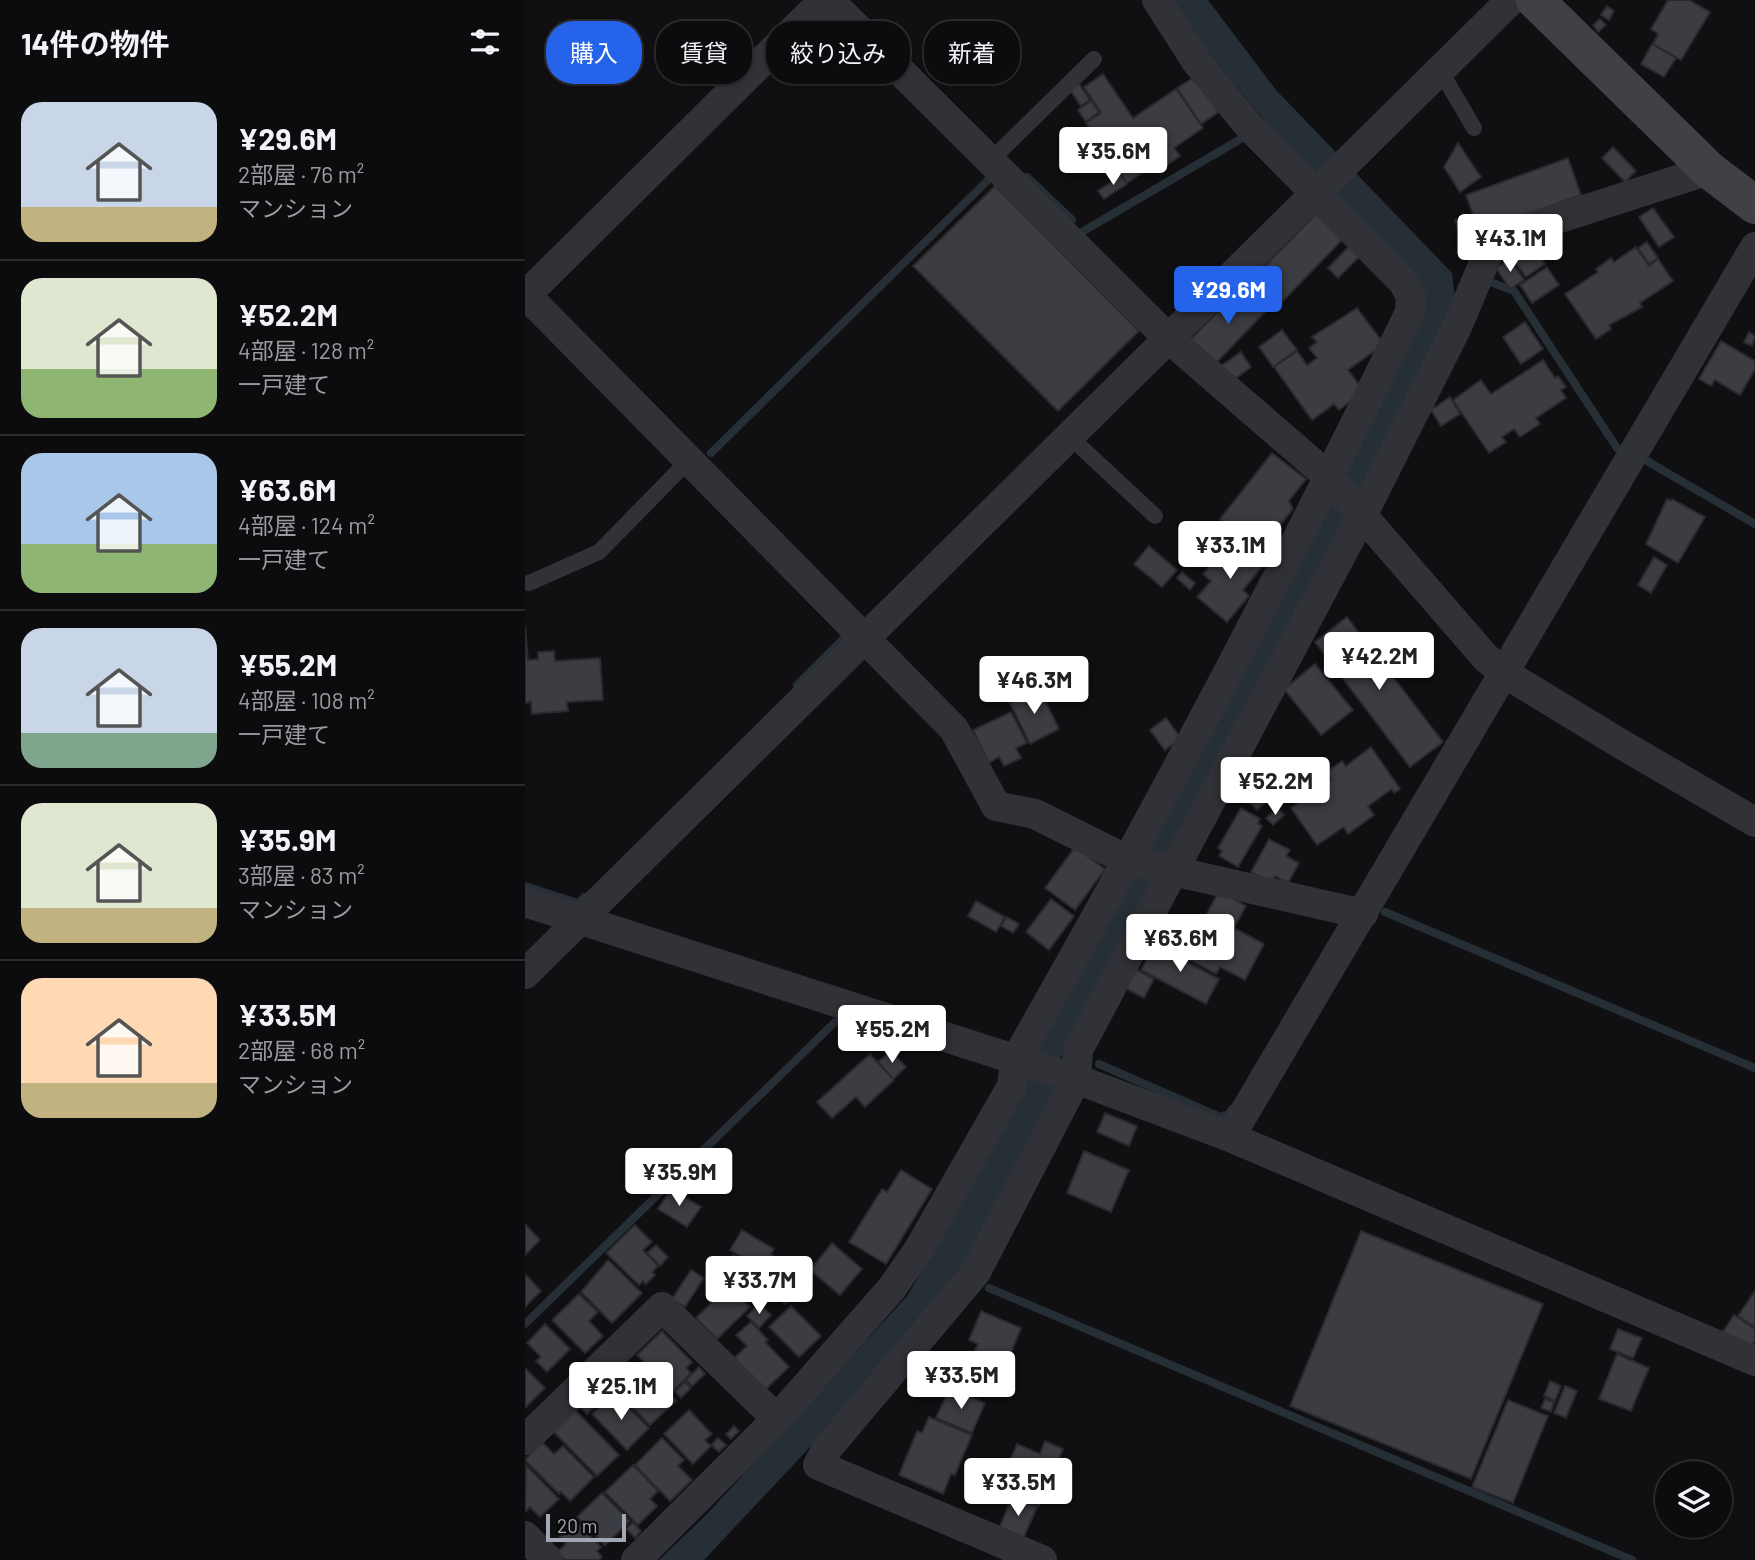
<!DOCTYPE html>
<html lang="ja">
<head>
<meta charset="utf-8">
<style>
	body { margin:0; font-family:Barlow,"Noto Sans JP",sans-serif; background:#151517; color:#f1f3f6; height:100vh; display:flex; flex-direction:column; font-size:26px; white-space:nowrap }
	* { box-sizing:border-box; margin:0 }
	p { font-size:23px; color:#9a9b9e }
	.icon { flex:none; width:38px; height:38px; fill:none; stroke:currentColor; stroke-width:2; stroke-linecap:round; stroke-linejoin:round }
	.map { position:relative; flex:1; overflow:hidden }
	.panel { display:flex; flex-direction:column; background:#0c0c0e; width:525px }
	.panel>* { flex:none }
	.banner { position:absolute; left:21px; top:21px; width:665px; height:63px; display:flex; gap:14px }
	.tools { position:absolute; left:1130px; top:1461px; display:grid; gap:14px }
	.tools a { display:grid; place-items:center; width:77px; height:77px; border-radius:50%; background:#0c0c0e; box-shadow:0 2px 5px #0004,0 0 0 2px #2c2c2e; font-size:35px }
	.scale { position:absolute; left:21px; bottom:18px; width:80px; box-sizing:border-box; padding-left:7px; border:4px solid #a1a7b3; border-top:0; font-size:19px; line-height:24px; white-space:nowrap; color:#a1a7b3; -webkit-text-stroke:5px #0b0b0d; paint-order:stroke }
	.price { position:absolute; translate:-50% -60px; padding:0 16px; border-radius:7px; background:#fff; color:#222; font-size:23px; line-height:46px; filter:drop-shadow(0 2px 4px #0008) }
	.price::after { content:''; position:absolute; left:50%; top:42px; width:21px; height:16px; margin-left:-10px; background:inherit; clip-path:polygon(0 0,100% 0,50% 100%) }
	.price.selected { background:#2563eb; color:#fff }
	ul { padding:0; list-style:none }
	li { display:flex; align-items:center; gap:21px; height:175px; padding:0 21px }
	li+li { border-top:2px solid #2c2c2e }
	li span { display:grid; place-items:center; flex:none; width:196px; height:140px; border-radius:21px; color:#555 }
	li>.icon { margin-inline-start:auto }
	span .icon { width:84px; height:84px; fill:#fffc; stroke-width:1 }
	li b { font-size:30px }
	h2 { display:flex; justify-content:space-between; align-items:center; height:84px; padding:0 21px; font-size:30px }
	.chip { padding:0 24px; border-radius:28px; background:#0c0c0e; box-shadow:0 2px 5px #0004,0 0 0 2px #2c2c2e; font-size:24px; line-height:63px }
	.chip.selected { background:#2563eb; color:#fff }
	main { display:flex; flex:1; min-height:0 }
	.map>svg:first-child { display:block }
</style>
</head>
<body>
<main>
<section class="panel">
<h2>14件の物件<svg class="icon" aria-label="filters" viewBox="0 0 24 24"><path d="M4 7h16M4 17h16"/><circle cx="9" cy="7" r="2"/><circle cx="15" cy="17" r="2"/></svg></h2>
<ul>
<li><span style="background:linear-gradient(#c9d6e8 75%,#c2b280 0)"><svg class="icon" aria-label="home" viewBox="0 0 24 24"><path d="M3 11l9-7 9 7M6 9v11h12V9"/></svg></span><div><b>¥29.6M</b><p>2部屋 · 76 m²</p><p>マンション</p></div></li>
<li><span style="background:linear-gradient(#dfe7d0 65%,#8fb573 0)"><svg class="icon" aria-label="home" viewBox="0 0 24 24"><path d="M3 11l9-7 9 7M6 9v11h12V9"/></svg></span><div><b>¥52.2M</b><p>4部屋 · 128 m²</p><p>一戸建て</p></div></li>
<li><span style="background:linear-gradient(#a9c7e8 65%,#8fb573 0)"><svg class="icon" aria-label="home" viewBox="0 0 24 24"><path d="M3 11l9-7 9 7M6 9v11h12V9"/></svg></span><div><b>¥63.6M</b><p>4部屋 · 124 m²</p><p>一戸建て</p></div></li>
<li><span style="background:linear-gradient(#c9d6e8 75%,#7fa58c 0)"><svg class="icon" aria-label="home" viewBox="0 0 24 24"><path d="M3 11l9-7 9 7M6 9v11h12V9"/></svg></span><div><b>¥55.2M</b><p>4部屋 · 108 m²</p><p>一戸建て</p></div></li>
<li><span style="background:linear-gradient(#dfe7d0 75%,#c2b280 0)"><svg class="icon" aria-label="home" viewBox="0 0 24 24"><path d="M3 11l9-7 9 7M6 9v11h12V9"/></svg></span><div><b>¥35.9M</b><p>3部屋 · 83 m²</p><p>マンション</p></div></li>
<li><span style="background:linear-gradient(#ffd9b3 75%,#c2b280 0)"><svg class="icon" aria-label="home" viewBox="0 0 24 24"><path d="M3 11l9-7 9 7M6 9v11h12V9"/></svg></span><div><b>¥33.5M</b><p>2部屋 · 68 m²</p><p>マンション</p></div></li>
</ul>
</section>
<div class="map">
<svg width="1230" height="1560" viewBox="0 0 1230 1560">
	<rect width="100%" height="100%" fill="#101012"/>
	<path fill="#272f36" d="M646,0H683L751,90L927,273L931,307L542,1050L531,1062L532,1094L435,1277L390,1335L179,1560H134L183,1513L383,1295L502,1084L510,1045L895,307L670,37Z"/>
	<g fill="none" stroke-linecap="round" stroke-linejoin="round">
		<g stroke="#272f36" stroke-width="8">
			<path d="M502,177L547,220"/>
			<path d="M557,232L719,137"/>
			<path d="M960,280L989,291L1092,448"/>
			<path d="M186,453L465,178"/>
			<path d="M1122,461L1230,524"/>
			<path d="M272,685L322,635"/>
			<path d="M0,886L53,903L59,897"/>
			<path d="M860,912L1230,1068"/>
			<path d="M574,1064L695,1117L704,1114L707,1109"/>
			<path d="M464,1288L1107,1560"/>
			<path d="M0,1324L310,1022"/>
		</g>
	</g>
	<g fill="#3c3d42" stroke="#2a2a2e" stroke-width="2">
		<path d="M1143,0H1164L1185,12L1156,60L1128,44L1133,34L1126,29Z"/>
		<path d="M1082,6L1089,11L1084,20L1076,15Z"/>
		<path d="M1075,19L1081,25L1073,32L1068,25Z"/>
		<path d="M1127,44L1151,58L1139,77L1116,64Z"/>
		<path d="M578,74L608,118L651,89L678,128L649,148L655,156L632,172L628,166L602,183L561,123L576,113L559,87Z"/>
		<path d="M671,76L695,111L676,124L652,88Z"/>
		<path d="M554,84L565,100L556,106L545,90Z"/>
		<path d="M566,101L574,112L561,122L553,110Z"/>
		<path d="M933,143L956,177L935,192L919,167Z"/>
		<path d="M1088,147L1111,171L1100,182L1077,158Z"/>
		<path d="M1043,158L1056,195L954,232L941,195Z"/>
		<path d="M596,175L602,184L579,199L573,191Z"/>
		<path d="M470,186L614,331L533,411L388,266Z"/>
		<path d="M1128,208L1149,237L1134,247L1114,217Z"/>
		<path d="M791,214L817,240L757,302L731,275Z"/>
		<path d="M944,215L952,237L938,242L930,220Z"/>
		<path d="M828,242L839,252L813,278L803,268Z"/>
		<path d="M1122,242L1133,258L1124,264L1113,248Z"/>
		<path d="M1008,246L1020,264L1001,277L988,260Z"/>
		<path d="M1111,247L1124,266L1133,259L1148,281L1115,303L1117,307L1084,325L1086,329L1071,339L1040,294L1073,272L1071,269L1086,258L1089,262Z"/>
		<path d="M985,259L999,280L985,289L971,268Z"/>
		<path d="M1022,267L1034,285L1007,303L995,285Z"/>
		<path d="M716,288L740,312L691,363L666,339Z"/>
		<path d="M832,308L859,344L823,370L839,391L814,410L809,404L787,420L749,367L772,351L782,365L792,358L784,348L792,342L787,337Z"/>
		<path d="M1000,322L1018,349L996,364L978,337Z"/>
		<path d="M757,330L772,350L748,367L734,347Z"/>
		<path d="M1224,332L1230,336L1227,346L1219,342Z"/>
		<path d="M1196,341L1230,361V369L1215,395L1190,380L1186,386L1174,379Z"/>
		<path d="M716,352L726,367L707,381L696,366Z"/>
		<path d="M1018,360L1030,378L1033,376L1041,387L1036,390L1041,398L1011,418L1015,424L995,437L989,429L977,437L981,442L964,453L928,400L956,380L966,394Z"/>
		<path d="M925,397L935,414L916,426L906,410Z"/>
		<path d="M747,453L781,479L764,501L768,509L751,530L743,527L728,546L695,519Z"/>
		<path d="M1142,499L1146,501L1147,499L1180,517L1153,563L1121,544Z"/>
		<path d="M711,541L739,564L718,590L724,596L702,622L672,597L686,581L678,574L690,560L693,562Z"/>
		<path d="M624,546L652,570L637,587L609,564Z"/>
		<path d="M1129,557L1142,565L1126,593L1113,585Z"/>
		<path d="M657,572L670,583L665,590L652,578Z"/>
		<path d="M822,617L918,742L885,767L790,642Z"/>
		<path d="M0,626L3,660L13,659V652L29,651L30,661L75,658L78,700L42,702L43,711L7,714L6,702L0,703Z"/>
		<path d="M790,664L828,710L796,735L759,689Z"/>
		<path d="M514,688L534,729L505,744L485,703Z"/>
		<path d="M486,712L502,743L491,748L496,758L479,766L474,757L464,763L448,730Z"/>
		<path d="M641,718L656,738L640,750L625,730Z"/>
		<path d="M846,747L875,789L869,793L867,789L843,806L849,815L823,834L819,827L792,845L766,808L806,779L801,772L817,761L821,766Z"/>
		<path d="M739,765L758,786L742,800L723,780Z"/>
		<path d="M777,775L788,791L774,801L763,786Z"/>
		<path d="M727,786L741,802L732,810L718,794Z"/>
		<path d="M757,790L763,796L752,806L747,800Z"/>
		<path d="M716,808L735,819L733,823L737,826L713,867L694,856L697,851L693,848Z"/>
		<path d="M753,808L759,815L748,825L741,818Z"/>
		<path d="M744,839L765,850L761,856L774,863L763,883L750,876L746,883L726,872Z"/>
		<path d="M550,847L580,869L550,910L520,888Z"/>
		<path d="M694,891L721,906L709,928L739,944L720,980L695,967L691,974L635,944L645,923L670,936Z"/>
		<path d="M526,899L549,916L524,950L501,932Z"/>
		<path d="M451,901L480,917L471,932L443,916Z"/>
		<path d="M482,917L494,924L488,933L476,926Z"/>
		<path d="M629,945L694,979L681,1004L616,970Z"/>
		<path d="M610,969L629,979L619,998L600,988Z"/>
		<path d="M366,1051L381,1067L368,1079L353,1062Z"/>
		<path d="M345,1054L369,1080L340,1107L331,1097L307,1118L292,1102Z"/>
		<path d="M580,1113L612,1126L604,1146L572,1132Z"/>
		<path d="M559,1151L604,1170L586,1212L542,1193Z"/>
		<path d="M376,1170L407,1189L361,1264L324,1242L357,1189L362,1192Z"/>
		<path d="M146,1189L176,1207L162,1227L133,1209Z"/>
		<path d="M0,1224L15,1240L0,1255Z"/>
		<path d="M110,1225L127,1242L118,1250L133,1266L127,1272L130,1275L121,1284L118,1281L114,1285L81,1253Z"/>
		<path d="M217,1230L249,1249L246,1254L258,1262L249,1277L205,1250Z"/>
		<path d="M836,1231L1018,1304L946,1479L765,1406Z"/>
		<path d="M307,1243L337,1269L315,1295L285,1270Z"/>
		<path d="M131,1245L143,1257L135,1266L122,1253Z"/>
		<path d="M208,1255L241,1275L226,1300L193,1280Z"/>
		<path d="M83,1260L117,1293L87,1323L56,1292Z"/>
		<path d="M166,1270L179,1278L160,1307L147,1299Z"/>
		<path d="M0,1274L16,1291L0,1307Z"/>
		<path d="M254,1281L269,1296L260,1304L246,1289Z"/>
		<path d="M200,1289L210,1299L214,1296L225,1307L192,1339L171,1318Z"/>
		<path d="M1230,1291V1327L1213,1316Z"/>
		<path d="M54,1294L73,1312L64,1321L78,1336L60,1353L27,1320Z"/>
		<path d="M234,1303L246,1315L234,1328L222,1316Z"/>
		<path d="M266,1306L296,1336L274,1357L244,1327Z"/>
		<path d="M456,1311L496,1328L480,1368L448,1354L453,1344L444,1340Z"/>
		<path d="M1209,1315L1230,1329V1341L1226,1346L1196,1335Z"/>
		<path d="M226,1322L243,1340L240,1342L264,1367L240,1390L209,1358L222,1346L211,1335Z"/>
		<path d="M20,1324L45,1349L22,1372L11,1361L16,1357L2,1343Z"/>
		<path d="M1093,1329L1117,1338L1108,1358L1085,1349Z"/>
		<path d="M137,1331L167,1362L161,1368L166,1373L148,1391L112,1355Z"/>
		<path d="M1092,1354L1124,1368L1106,1411L1074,1399Z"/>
		<path d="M89,1365L103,1379L91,1391L78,1377Z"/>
		<path d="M174,1367L180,1374L167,1386L161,1380Z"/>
		<path d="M0,1368L20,1388L0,1408Z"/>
		<path d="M118,1368L151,1401L125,1425L93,1393Z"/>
		<path d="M1025,1381L1036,1386L1030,1401L1019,1396Z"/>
		<path d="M160,1382L166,1388L156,1398L150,1391Z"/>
		<path d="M1040,1386L1052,1391L1041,1418L1029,1413Z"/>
		<path d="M424,1389L460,1403L447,1433L411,1418Z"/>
		<path d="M60,1394L71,1405L62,1414L51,1403Z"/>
		<path d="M84,1398L90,1404L95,1399L124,1428L102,1450L67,1414Z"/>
		<path d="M1020,1399L1029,1402L1026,1412L1016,1408Z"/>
		<path d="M983,1400L1023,1416L988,1503L947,1487Z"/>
		<path d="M49,1409L94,1455L72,1476L27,1430Z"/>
		<path d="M164,1410L187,1434L180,1440L186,1446L168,1464L139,1434Z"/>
		<path d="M404,1417L447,1435L430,1475L426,1474L418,1494L374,1475L392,1431L397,1433Z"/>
		<path d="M209,1426L214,1431L206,1439L201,1434Z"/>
		<path d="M137,1438L159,1460L153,1466L167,1480L145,1501L110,1465Z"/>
		<path d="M193,1438L201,1445L194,1452L186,1445Z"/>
		<path d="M16,1441L29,1454L38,1446L69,1477L45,1501L36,1492L34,1494L0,1460Z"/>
		<path d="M520,1441L538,1449L514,1506L473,1488L492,1444L515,1454Z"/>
		<path d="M1,1465L34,1499L15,1517L5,1507L0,1512Z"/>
		<path d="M108,1465L133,1491L125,1499L132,1506L113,1525L80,1492Z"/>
		<path d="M77,1493L105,1521L80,1545L52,1517Z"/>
		<path d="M487,1497L512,1507L498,1539L474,1529Z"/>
		<path d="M50,1520L76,1547L72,1551L77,1557L74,1560H40L32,1552L41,1544L34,1536Z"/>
		<path d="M108,1522L116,1531L110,1538L101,1529Z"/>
	</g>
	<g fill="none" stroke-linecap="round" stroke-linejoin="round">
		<g stroke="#313237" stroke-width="16">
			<path d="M915,70L949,128"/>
			<path d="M465,161L569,59"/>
			<path d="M544,436L630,516"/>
			<path d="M4,583L74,552L164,460"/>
		</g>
		<g stroke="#313237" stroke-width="30">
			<path d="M304,0L643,338L805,478L961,658L981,674L1096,744L1230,822"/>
			<path d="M0,294L429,729L471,806L510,814L604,861L838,914"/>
			<path d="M0,296L299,0"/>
			<path d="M0,902L551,1079L705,1137L1230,1361"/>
			<path d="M0,974L986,0"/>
			<path d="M705,1137L1230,247"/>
			<path d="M0,1440L137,1307L252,1419"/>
			<path d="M0,1536L23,1560"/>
			<path d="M111,1560L252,1419L367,1288L394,1249L487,1086L490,1061C630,816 762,566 885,312L886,297L879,283L723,125L671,61L632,0"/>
			<path d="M517,1560L293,1465L301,1450L451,1272L551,1079L553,1050L838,514L932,327L969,239L1184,170"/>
		</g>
		<path stroke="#3f4147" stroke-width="38" d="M1010,0L1184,170L1230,205"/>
	</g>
</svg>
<div class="tools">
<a><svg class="icon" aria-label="layers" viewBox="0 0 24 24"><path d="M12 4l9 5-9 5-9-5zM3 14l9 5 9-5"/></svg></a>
</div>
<div class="scale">20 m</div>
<b class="price" style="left:588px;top:187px">¥35.6M</b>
<b class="price" style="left:985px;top:274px">¥43.1M</b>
<b class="price selected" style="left:703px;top:326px">¥29.6M</b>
<b class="price" style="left:705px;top:581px">¥33.1M</b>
<b class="price" style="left:854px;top:692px">¥42.2M</b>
<b class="price" style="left:509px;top:716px">¥46.3M</b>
<b class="price" style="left:750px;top:817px">¥52.2M</b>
<b class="price" style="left:655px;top:974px">¥63.6M</b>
<b class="price" style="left:367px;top:1065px">¥55.2M</b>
<b class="price" style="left:154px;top:1208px">¥35.9M</b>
<b class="price" style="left:234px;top:1316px">¥33.7M</b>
<b class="price" style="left:436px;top:1411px">¥33.5M</b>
<b class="price" style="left:96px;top:1422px">¥25.1M</b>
<b class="price" style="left:493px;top:1518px">¥33.5M</b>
<div class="banner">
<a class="chip selected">購入</a>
<a class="chip">賃貸</a>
<a class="chip">絞り込み</a>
<a class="chip">新着</a>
</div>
</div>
</main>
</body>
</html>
